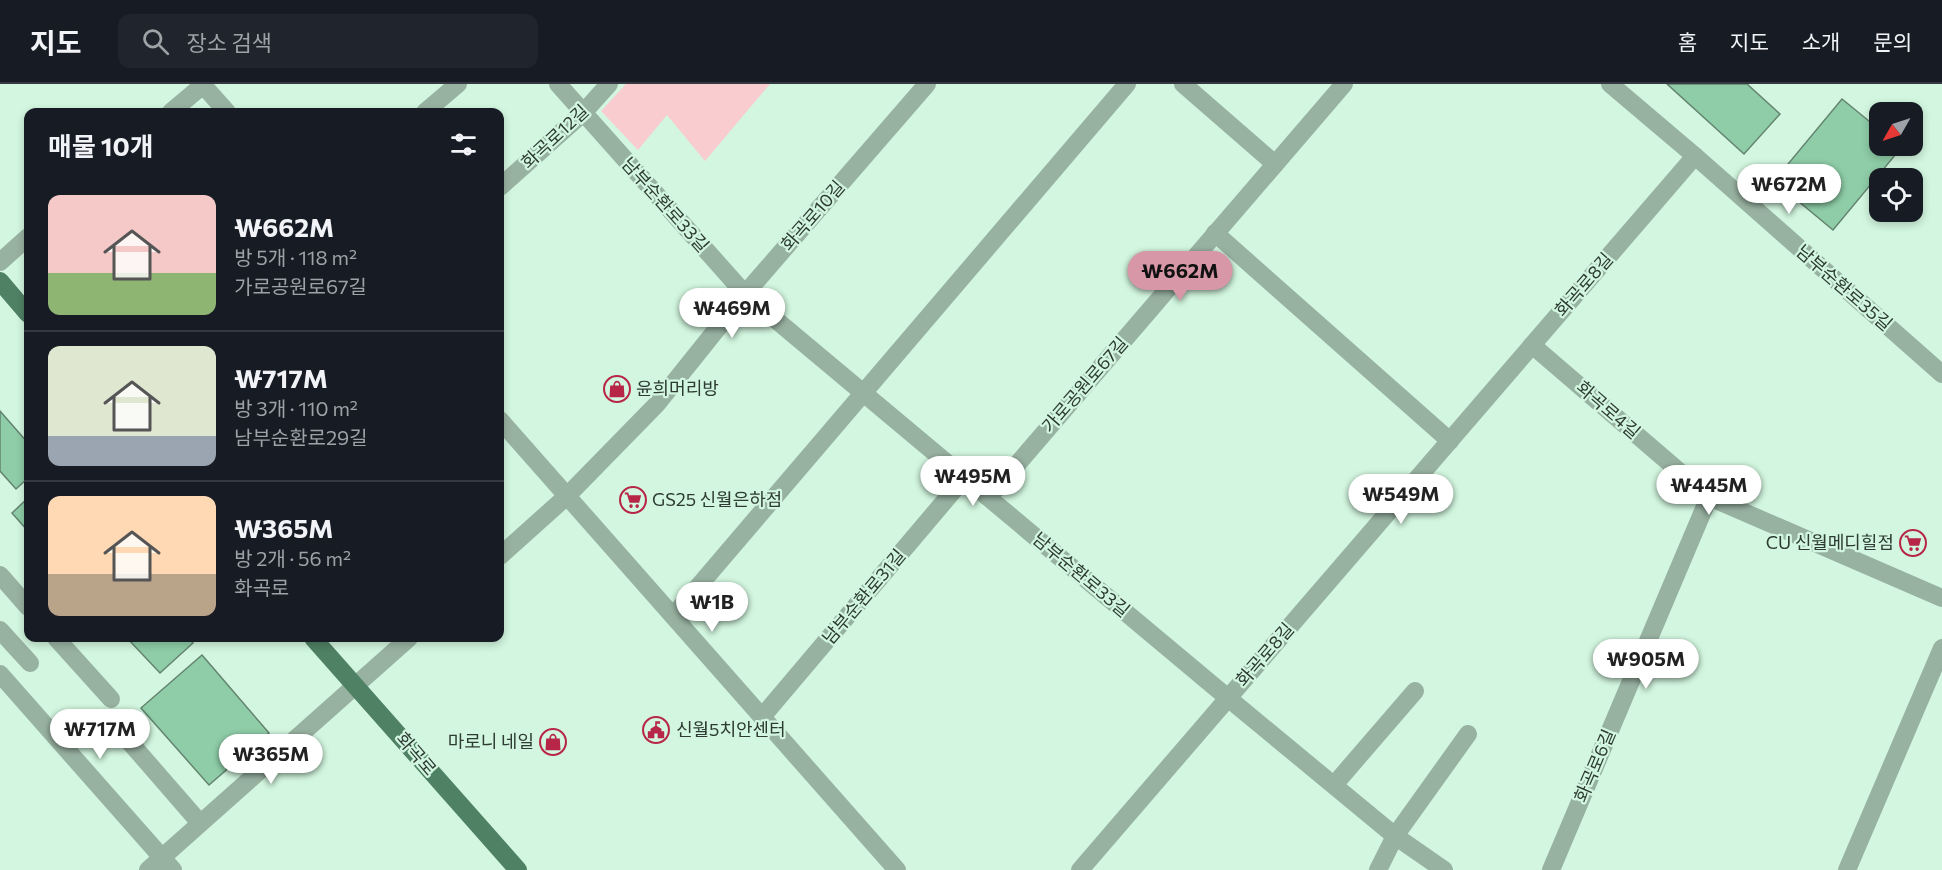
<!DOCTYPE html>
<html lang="ko">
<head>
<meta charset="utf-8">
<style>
	body { margin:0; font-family:Commissioner,"Noto Sans KR",sans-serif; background:#20242c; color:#f1f3f6; height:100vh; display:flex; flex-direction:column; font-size:22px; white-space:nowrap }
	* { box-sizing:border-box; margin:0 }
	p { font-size:20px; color:#9ea1a6 }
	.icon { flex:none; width:33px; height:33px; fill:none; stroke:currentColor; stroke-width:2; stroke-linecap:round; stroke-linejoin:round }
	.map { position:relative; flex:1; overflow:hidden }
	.drawer { position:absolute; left:24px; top:24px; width:480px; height:534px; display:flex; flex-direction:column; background:#171b24; border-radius:12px; box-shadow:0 3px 9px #0003 }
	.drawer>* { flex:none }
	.needle { width:39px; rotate:231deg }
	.tools { position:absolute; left:1869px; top:18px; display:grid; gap:12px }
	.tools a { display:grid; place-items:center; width:54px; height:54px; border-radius:12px; background:#171b24; box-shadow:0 3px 9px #0003; font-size:30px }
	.price { position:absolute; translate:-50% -51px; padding:0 14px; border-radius:21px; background:#fff; color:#222; font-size:20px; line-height:39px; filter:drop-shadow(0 2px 3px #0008) }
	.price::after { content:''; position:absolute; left:50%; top:36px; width:18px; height:14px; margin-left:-9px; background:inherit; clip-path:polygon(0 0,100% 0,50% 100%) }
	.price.current { background:#d797a7; color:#111 }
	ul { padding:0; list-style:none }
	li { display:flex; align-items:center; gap:18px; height:150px; padding:0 24px }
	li+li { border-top:2px solid #363941 }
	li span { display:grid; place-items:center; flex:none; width:168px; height:120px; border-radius:12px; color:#555 }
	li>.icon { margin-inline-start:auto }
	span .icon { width:72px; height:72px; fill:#fffc; stroke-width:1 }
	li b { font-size:26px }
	h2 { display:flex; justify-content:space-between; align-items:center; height:72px; padding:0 24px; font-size:26px }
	header { display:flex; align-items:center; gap:36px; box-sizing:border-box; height:84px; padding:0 30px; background:#171b24; border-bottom:2px solid #363941 }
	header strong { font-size:28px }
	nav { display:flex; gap:33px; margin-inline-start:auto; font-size:21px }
	.search { width:420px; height:54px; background:#20242c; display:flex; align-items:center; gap:15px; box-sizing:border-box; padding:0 21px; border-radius:12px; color:#9ea1a6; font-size:22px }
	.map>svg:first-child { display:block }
</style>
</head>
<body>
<header>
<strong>지도</strong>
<div class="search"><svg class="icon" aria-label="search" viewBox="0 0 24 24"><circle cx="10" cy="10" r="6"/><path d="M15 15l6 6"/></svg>장소 검색</div>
<nav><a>홈</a><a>지도</a><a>소개</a><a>문의</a></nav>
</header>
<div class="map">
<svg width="1942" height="786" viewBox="0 0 1942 786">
	<rect width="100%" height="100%" fill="#d2f6df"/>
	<path fill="#f9cdd0" d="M626,0H770L705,77L667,31L638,66L601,27Z"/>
	<g fill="#8ecda7" stroke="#648470" stroke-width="1.5">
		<path d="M1667,0H1747L1780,30L1744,70Z"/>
		<path d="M1842,15L1880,46V62H1898L1901,64L1833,146L1774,97Z"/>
		<path d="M0,327L28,359V394L16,405L0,387Z"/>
		<path d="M28,414V447L12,429Z"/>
		<path d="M127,554H189L193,559L160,589Z"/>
		<path d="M202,571L269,649L209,701L141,624Z"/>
	</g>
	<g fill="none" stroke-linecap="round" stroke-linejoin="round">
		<g stroke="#98b2a1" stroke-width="18">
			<path d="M202,0L227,28"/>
			<path d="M558,0L745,210L1228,614L1395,752L1444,786"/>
			<path d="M1183,0L1275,80"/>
			<path d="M1610,0L1695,72L1942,290"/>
			<path d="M171,28L203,1"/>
			<path d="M425,28L458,0"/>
			<path d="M500,103L583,29L609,0"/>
			<path d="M1215,149L1450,357"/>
			<path d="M0,178L28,153"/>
			<path d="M1532,261L1709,413L1942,514"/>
			<path d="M500,336L897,786"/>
			<path d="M989,413L1344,0"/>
			<path d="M500,472L567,412L656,321L745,210L927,0"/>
			<path d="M0,491L28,523"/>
			<path d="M673,532L1127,0"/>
			<path d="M0,546L30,579"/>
			<path d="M56,554L111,615"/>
			<path d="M0,590L173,786"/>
			<path d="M762,633L965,393"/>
			<path d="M127,655L200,739"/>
			<path d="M1334,701L1415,607"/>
			<path d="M148,786L409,554"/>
			<path d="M1080,786L1695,72"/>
			<path d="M1378,786L1395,752L1468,650"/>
			<path d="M1551,786L1709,413"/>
			<path d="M1847,786L1942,564"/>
		</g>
		<g stroke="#4f8164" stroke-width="18">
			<path d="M0,197L28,230"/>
			<path d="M313,554L518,786"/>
		</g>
	</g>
	<defs>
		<symbol id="shop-ring" viewBox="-11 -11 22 22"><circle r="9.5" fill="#d2f6df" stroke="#b72647" stroke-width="1.5"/><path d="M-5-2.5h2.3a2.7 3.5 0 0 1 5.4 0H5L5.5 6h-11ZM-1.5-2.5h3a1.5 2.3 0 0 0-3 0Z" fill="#b72647"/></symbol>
		<symbol id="supermarket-ring" viewBox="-11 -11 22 22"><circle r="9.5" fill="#d2f6df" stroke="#b72647" stroke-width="1.5"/><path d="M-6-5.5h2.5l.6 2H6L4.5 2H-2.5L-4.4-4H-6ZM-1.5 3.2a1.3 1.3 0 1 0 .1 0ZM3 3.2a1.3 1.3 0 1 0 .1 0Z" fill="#b72647"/></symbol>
		<symbol id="civic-ring" viewBox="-11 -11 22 22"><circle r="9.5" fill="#d2f6df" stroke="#b72647" stroke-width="1.5"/><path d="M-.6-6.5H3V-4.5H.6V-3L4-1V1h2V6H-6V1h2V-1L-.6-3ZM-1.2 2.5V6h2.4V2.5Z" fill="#b72647"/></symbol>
	</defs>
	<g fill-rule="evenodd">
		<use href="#shop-ring" x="602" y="290" width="30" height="30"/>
		<use href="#supermarket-ring" x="618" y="401" width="30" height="30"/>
		<use href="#supermarket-ring" x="1898" y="444" width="30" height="30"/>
		<use href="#civic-ring" x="641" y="631" width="30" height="30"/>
		<use href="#shop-ring" x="538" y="643" width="30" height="30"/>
	</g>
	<g text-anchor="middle" stroke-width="4.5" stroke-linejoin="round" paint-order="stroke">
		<g font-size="18" fill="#2d3b32" stroke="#d2f6df">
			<text transform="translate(555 53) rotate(-43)" y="6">화곡로12길</text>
			<text transform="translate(665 121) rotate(48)" y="6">남부순환로33길</text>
			<text transform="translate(813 132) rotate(-49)" y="6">화곡로10길</text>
			<text transform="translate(1584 201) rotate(-49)" y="6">화곡로8길</text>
			<text transform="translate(1844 204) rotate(41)" y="6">남부순환로35길</text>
			<text transform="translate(1085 301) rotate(-49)" y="6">가로공원로67길</text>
			<text transform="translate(1608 326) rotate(41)" y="6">화곡로4길</text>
			<text transform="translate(1081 491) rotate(40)" y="6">남부순환로33길</text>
			<text transform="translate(864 513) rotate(-50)" y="6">남부순환로31길</text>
			<text transform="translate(1265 571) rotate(-49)" y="6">화곡로8길</text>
			<text transform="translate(416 670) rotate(49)" y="6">화곡로</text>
			<text transform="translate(1595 682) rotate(-67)" y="6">화곡로6길</text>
		</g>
		<g font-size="18" fill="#2d3b32" stroke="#d2f6df" text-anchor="start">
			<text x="636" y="311">윤희머리방</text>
			<text x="652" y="422">GS25 신월은하점</text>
			<text x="1894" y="465" text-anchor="end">CU 신월메디힐점</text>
			<text x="676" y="652">신월5치안센터</text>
			<text x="534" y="664" text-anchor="end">마로니 네일</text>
		</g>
	</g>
</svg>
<div class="tools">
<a><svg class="needle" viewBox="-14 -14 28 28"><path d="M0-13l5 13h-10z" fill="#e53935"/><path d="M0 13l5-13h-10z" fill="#9ea1a6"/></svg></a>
<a><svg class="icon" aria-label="locate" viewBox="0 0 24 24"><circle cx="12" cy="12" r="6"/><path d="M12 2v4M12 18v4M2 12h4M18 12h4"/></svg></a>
</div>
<b class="price" style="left:1789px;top:131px">₩672M</b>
<b class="price current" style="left:1180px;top:218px">₩662M</b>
<b class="price" style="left:732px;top:255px">₩469M</b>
<b class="price" style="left:973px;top:423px">₩495M</b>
<b class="price" style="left:1709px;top:432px">₩445M</b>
<b class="price" style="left:1401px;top:441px">₩549M</b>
<b class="price" style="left:712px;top:549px">₩1B</b>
<b class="price" style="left:1646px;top:606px">₩905M</b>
<b class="price" style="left:100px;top:676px">₩717M</b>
<b class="price" style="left:271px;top:701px">₩365M</b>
<section class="drawer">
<h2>매물 10개<svg class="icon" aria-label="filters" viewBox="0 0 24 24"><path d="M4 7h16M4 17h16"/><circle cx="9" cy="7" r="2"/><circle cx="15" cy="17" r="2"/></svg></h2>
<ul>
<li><span style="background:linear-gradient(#f6c9c9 65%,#8fb573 0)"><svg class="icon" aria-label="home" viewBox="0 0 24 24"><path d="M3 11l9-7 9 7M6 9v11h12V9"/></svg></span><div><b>₩662M</b><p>방 5개 · 118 m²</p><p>가로공원로67길</p></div></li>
<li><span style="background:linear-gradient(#dfe7d0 75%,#9aa5b1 0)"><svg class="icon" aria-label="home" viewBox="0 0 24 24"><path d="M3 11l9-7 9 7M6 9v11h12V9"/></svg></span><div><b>₩717M</b><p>방 3개 · 110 m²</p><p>남부순환로29길</p></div></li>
<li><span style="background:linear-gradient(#ffd9b3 65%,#b9a48a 0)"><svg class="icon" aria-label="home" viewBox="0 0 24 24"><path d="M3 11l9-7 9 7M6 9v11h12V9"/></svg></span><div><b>₩365M</b><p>방 2개 · 56 m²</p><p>화곡로</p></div></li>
</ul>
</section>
</div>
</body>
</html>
